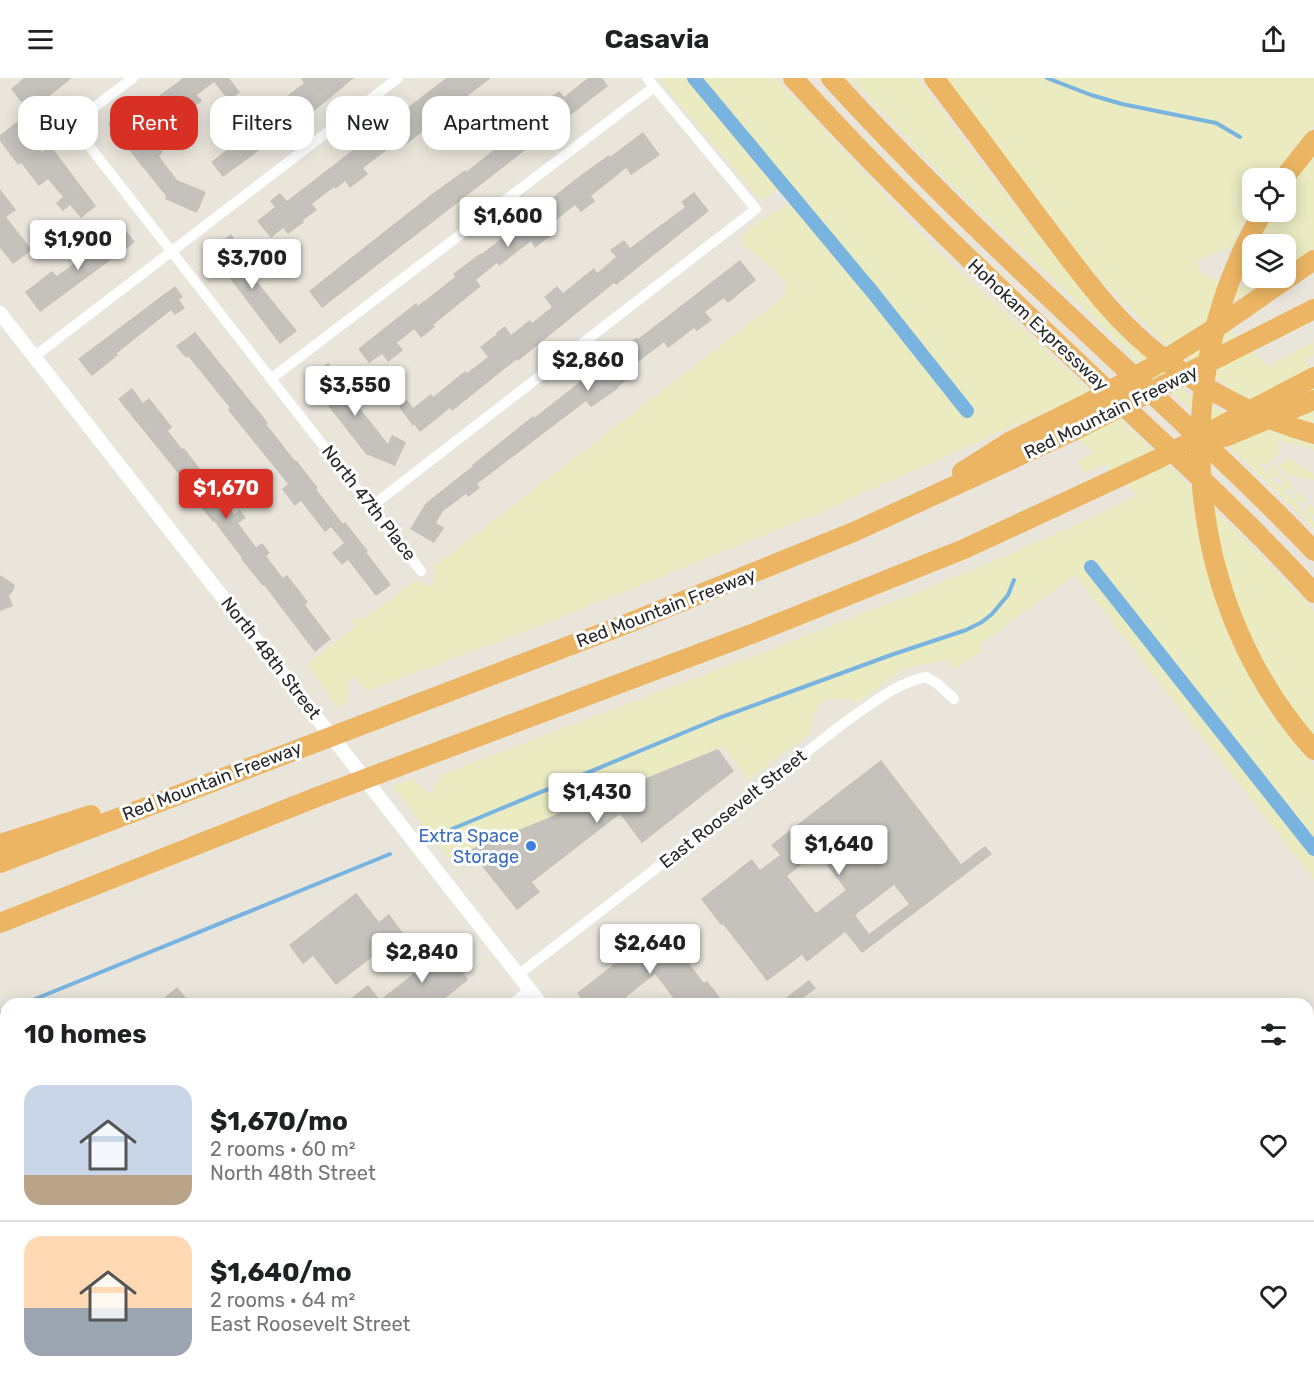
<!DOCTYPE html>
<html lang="en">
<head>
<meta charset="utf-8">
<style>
	body { margin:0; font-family:Rubik,sans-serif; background:#f6f6f6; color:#202124; height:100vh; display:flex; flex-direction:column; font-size:22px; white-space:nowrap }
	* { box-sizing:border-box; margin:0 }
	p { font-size:20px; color:#757577 }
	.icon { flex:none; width:33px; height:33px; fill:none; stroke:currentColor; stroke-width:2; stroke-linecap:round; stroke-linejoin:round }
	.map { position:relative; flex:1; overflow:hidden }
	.details { position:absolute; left:0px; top:920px; width:1314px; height:386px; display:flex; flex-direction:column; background:#fff; border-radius:18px 18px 0 0; box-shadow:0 3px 15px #0003 }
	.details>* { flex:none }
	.guide { position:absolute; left:18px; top:18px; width:600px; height:54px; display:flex; gap:12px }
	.fabs { position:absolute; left:1242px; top:90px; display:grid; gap:12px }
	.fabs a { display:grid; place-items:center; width:54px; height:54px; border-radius:12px; background:#fff; box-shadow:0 3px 15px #0003; font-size:30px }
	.price { position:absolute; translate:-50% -51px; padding:0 14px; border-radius:6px; background:#fff; color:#222; font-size:20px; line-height:39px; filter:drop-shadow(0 2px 3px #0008) }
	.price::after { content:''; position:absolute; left:50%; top:36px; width:18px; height:14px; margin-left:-9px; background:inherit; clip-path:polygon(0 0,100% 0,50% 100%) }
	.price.current { background:#d93025; color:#fff }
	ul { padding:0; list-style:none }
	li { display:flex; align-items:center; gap:18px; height:150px; padding:0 24px }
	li+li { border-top:2px solid #e0e0e0 }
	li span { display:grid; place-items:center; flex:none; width:168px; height:120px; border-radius:18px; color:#555 }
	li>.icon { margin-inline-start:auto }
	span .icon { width:72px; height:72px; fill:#fffc; stroke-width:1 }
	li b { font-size:26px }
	h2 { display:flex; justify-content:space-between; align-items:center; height:72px; padding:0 24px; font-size:26px }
	.tag { padding:0 21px; border-radius:18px; background:#fff; box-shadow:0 3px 15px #0003; font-size:21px; line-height:54px }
	.tag.current { background:#d93025; color:#fff }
	header { display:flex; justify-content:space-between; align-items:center; height:78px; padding:0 24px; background:#fff; font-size:27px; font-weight:700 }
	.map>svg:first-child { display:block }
</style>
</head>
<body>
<header><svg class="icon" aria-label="menu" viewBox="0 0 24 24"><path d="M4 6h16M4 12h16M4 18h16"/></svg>Casavia<svg class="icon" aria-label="share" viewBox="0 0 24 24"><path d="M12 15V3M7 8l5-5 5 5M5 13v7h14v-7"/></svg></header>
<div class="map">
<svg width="1314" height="1304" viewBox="0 0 1314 1304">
	<rect width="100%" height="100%" fill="#e9e5db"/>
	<g fill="#eaebc1">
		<path d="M658,0H775L936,171L1140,360L1262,479L1314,533V660L1294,636L1262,584L1246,593L1273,639L1314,688V802L1075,497L979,567L982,573L955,591L945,582L904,591L858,624C842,622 824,614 815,633C812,640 812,649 809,656L748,702L723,668L449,780L392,708L412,701L430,716L442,696C564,650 685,604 807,557C918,514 1030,471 1137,417L1105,386L1084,396L1077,383L1093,375L1047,333L812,438L549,544L367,613L351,597L348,609V623L338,630L307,586L355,549L351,541H364L416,502L423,507L429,508C436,502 436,497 433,489L782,220L787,208L779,196L743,167L741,158L759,143L798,122L785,107L761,123Z"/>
		<path d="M850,0H917L974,76L1095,228L1126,262L1188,316L1245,344L1314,367V372L1277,362L1276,365L1281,370L1278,376L1267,387L1261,385L1259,387L1269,397L1271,395L1269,389L1271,386L1282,397L1280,400L1277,398L1271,400L1281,410L1283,408L1281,401L1284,398L1294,410L1292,412L1285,410L1283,412L1294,423L1296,421L1294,414L1297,412L1307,423L1305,425L1298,423L1296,425L1306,436L1309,434L1307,427L1309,425L1314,430V437L1311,436L1309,438L1314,444V451L1274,411L948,103Z"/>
		<path d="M946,0H1314V48L1294,70L1273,100H1252V130L1243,143L1233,167L1196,184L1202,196L1239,211L1253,200H1269L1214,236L1267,288L1313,264L1314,277L1304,282L1314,291V344L1305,343L1234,313L1162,263L1095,197Z"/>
		<path d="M1314,75V170L1286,189V166H1255L1273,134H1286V112Z"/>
		<path d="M1287,379L1314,396V402L1287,397L1279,389Z"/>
	</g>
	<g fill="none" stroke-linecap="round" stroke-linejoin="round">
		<g stroke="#79b3e0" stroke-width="4">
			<path d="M1047,0L1091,17L1122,26L1216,45L1240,59"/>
			<path d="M452,751L719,640L891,577L966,552L982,544L992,536L1008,517L1014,502"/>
			<path d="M23,926L390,776"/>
			<path d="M0,935L6,932"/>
		</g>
		<g stroke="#79b3e0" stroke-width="14">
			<path d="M694,0L874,216L967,333"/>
			<path d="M1091,489L1314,771"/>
		</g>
	</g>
	<g fill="#c4c2bb" fill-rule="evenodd">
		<path d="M24,0H72L29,34L11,11Z"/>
		<path d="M183,0H229L240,14L229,23L214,4L197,17L202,23L173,44L155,21Z"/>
		<path d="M301,0H354L290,53L288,51L223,99L211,84L275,34L272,30L304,5Z"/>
		<path d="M446,0H491L462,22L466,26L449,39L446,35L404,68L400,62L363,90L368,96L350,110L345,103L335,111L334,109L312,126L317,132L303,142L304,144L288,156L283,150L271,160L257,143L275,129L270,123L280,115L287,123Z"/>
		<path d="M588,0H602L608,8L322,230L309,213L432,116L465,92L466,94L504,64L518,52L515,49L529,39L532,42L552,27L548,21L559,13L564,19Z"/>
		<path d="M133,27L144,43L137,48L151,66L154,63L163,74L159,78L177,102L206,114L197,135L165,121L166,118L108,46Z"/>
		<path d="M18,43L42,74L50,67L96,128L81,140L70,127L63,133L56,125L63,119L48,101L39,108L21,85L18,87L0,63V57Z"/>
		<path d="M643,54L660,77L631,97L626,90L591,118L595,123L581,134L575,127L544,152L550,158L535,170L531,163L499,188L497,185L476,202L481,208L433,247L435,249L421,260L414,251L397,265L403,272L388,284L382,276L369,285L358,271L416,225L418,228L455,199L453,196L481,175L482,176L577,100L609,77L610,79Z"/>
		<path d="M0,111L16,132L6,139L32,172L13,186L0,170Z"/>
		<path d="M694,114L709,133L616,207L614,205L545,261L518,283L517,281L452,333L450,330L420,354L414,346L413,348L399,329L407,322L413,330L431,316L433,319L465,293L467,295L488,279L480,269L497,256L496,255L505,248L511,257L530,242L532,245L552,229L544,219L557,208L563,215L594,190L597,195L616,179L610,172L624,162L630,170L685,129L681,124Z"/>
		<path d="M123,149L135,164L40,234L25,214L52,193L57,198Z"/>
		<path d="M231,156L240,168L233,174L297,253L280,266L209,173Z"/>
		<path d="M740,182L756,202L728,225L724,220L705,234L712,242L697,253L694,250L668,270L664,264L634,287L638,293L618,309L619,310L591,329L586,323L477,406L480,410L468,419L466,416L443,433L436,445L444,450L434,465L410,451L426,425L473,388L472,387L533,338L534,340L637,259L638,261Z"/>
		<path d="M175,208L183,219L179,222L185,230L175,237L171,232L117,275L118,277L92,298L78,281Z"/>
		<path d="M195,254L268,345L266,346L295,383L296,382L318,410L316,411L343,446L345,444L368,473L366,474L391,507L376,518L348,482L342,487L332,475L344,465L331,449L325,454L301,423L295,428L282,411L288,406L228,332L230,330L201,294L188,278L186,280L176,268Z"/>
		<path d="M328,285L341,302L339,304L388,366L392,357L406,364L395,388L366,376L307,301Z"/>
		<path d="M132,310L143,325L149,320L172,349L168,353L182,371L184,370L234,436L240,432L246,440L238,445L256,469L262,465L270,475L266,478L283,500L287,497L308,524L305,527L331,561L315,574L264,507L263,508L241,481L242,480L214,443L213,444L191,417L194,415L118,321Z"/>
		<path d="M0,497L15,507L13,513L9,518L13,528L0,533Z"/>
		<path d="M718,671L734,693L642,765L620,736L532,804L540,814L517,832L469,772Z"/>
		<path d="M881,682L961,786L985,768L992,776L862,875L845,854L807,884L802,877L767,903L723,846L721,847L701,821L752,781L760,792L780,777L771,767ZM817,774L846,812L816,835L787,798ZM894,807L909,826L869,856L855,837Z"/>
		<path d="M356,815L379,844L389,836L403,855L336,907L313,878L303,886L289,867Z"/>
		<path d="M659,847L704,905L707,903L725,926H678L655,896L626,919L632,926H585L577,915L635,870L633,867Z"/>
		<path d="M449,868L462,885L458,888L468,902L438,926H344L368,907L380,922Z"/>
		<path d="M809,902L816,910L795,926H778Z"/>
		<path d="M177,909L191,926H157Z"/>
	</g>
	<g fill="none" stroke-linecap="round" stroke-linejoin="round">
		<g stroke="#fff" stroke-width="10">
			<path d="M133,0L72,46L421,493"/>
			<path d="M35,278L398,0"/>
			<path d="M272,300L654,9"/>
			<path d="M372,428L756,131L647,0"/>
			<path d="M518,897L844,645C869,628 895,605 926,599L938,606L954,621"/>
			<path d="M512,926L530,911"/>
			<path d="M28,1304L34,1299"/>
		</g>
		<g stroke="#fff" stroke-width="14">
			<path d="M0,235L541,926"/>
			<path d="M832,1299L836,1304"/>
		</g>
		<g stroke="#ebb563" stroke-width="20">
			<path d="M793,0C898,116 1012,222 1126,330C1190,390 1255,450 1314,515"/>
			<path d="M831,0C935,115 1049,219 1161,324C1213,373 1265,421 1314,473"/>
			<path d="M934,0C968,45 1002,90 1035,135C1058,165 1080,196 1105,225C1159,288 1234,333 1314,356"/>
			<path d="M1284,100L1314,62"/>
			<path d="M1263,134C1164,301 1183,527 1314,672"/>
			<path d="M1225,359L1314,322"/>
			<path d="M962,394L1011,363L1088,325L1161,284L1223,245L1314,182"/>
			<path d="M0,766L91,737"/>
			<path d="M0,785L629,545L856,453L1071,354L1314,231"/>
			<path d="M0,845L317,719L754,555L964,471L1156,382L1314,299"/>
		</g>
	</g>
	<circle fill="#3f7fe0" stroke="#fff" stroke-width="2" cx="531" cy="768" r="6"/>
	<g text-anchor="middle" stroke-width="6" stroke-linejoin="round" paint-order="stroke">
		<g font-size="18" fill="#282828" stroke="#fff">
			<text transform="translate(1038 247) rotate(43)" y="6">Hohokam Expressway</text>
			<text transform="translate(1111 334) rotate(-26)" y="6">Red Mountain Freeway</text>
			<text transform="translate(369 425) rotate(52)" y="6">North 47th Place</text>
			<text transform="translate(666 530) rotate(-21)" y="6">Red Mountain Freeway</text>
			<text transform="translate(271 580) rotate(52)" y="6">North 48th Street</text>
			<text transform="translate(212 703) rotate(-21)" y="6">Red Mountain Freeway</text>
			<text transform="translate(733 731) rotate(-38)" y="6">East Roosevelt Street</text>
		</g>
		<g font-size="18" fill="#366cbe" stroke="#fff" text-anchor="end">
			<text x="519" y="764">Extra Space<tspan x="519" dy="21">Storage</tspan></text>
		</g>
	</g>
</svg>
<div class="fabs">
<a><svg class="icon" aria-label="locate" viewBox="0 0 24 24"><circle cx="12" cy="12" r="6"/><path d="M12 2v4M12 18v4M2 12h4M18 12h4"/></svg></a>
<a><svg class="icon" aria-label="layers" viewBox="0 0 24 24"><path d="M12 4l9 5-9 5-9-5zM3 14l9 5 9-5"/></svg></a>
</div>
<b class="price" style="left:508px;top:170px">$1,600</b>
<b class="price" style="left:78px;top:193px">$1,900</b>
<b class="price" style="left:252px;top:212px">$3,700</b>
<b class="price" style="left:588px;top:314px">$2,860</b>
<b class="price" style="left:355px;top:339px">$3,550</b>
<b class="price current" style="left:226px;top:442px">$1,670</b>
<b class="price" style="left:597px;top:746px">$1,430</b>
<b class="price" style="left:839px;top:798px">$1,640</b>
<b class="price" style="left:650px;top:897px">$2,640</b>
<b class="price" style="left:422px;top:906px">$2,840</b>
<div class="guide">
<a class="tag">Buy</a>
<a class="tag current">Rent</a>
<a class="tag">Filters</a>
<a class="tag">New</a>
<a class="tag">Apartment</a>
</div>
<section class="details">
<h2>10 homes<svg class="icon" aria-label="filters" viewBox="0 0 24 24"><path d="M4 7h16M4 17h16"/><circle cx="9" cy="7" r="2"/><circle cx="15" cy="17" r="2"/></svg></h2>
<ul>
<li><span style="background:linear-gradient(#c9d6e8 75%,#b9a48a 0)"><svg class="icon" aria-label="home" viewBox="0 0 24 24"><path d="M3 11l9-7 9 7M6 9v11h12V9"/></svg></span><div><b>$1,670/mo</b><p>2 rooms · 60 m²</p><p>North 48th Street</p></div><svg class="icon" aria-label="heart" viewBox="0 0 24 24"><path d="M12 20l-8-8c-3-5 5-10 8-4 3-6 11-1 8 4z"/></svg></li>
<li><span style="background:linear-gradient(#ffd9b3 60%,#9aa5b1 0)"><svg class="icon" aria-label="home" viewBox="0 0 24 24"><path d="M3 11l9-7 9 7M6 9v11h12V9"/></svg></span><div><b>$1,640/mo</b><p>2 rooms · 64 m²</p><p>East Roosevelt Street</p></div><svg class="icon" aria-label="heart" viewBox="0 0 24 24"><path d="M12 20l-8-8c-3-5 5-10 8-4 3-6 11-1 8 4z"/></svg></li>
</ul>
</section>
</div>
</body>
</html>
